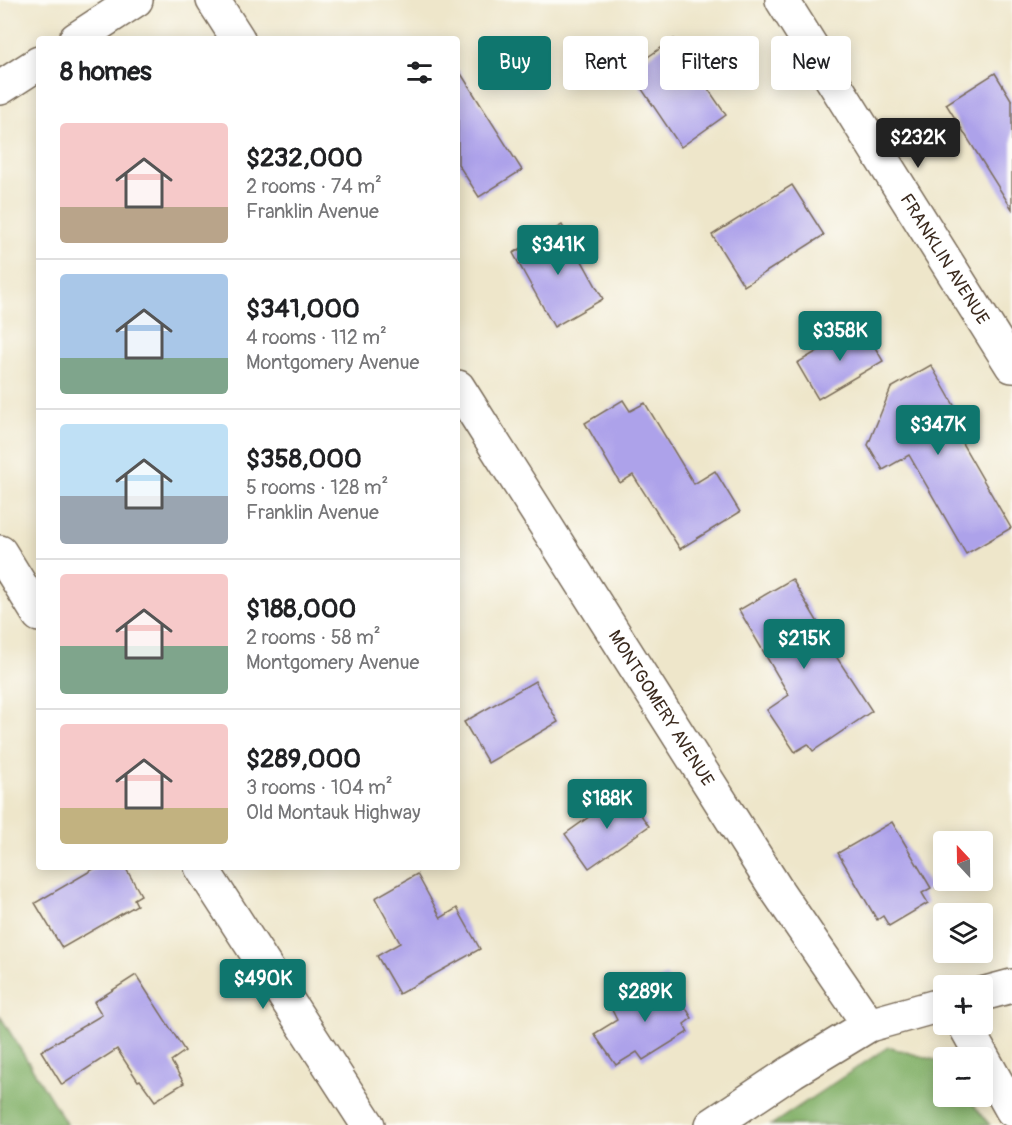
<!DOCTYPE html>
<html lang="en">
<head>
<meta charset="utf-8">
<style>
	body { margin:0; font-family:Pangolin,sans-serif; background:#f2f2f2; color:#202124; height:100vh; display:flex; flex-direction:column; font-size:22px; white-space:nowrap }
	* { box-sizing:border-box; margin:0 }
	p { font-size:20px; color:#757577 }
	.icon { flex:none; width:33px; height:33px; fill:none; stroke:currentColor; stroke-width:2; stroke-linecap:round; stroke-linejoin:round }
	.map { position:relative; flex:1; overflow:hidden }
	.sheet { position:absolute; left:36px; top:36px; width:424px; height:834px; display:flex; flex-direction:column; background:#fff; border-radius:6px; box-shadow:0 3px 15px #0003 }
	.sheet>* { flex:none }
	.top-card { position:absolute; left:478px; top:36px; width:442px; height:54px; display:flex; gap:12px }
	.needle { width:39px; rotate:338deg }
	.buttons { position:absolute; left:933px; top:831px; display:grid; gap:12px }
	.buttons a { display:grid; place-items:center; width:60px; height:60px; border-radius:6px; background:#fff; box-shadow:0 3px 15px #0003; font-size:30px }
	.price { position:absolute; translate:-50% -51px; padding:0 14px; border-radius:6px; background:#0f766e; color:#fff; font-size:20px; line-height:39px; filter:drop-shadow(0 2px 3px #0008) }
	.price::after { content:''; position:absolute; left:50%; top:36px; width:18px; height:14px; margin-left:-9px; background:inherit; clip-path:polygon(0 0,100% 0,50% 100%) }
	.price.on { background:#222; color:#fff }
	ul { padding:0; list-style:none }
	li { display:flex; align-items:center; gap:18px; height:150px; padding:0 24px }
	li+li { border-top:2px solid #e0e0e0 }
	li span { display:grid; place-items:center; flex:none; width:168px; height:120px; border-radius:6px; color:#555 }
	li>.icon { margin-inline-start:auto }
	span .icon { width:72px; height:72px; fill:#fffc; stroke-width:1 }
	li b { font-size:26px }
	h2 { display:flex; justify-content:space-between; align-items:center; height:72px; padding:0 24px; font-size:26px }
	.chip { padding:0 21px; border-radius:6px; background:#fff; box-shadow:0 3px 15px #0003; font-size:21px; line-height:54px }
	.chip.on { background:#0f766e; color:#fff }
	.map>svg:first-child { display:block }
</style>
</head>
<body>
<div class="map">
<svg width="1012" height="1125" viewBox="0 0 1012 1125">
	<rect width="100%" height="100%" fill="#fdfcf7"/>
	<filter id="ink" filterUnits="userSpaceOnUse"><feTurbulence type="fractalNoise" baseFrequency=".0167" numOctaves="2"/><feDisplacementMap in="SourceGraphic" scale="12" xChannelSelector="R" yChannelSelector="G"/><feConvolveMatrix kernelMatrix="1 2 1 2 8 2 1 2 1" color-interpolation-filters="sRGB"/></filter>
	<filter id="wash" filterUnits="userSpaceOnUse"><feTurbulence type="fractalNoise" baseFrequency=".008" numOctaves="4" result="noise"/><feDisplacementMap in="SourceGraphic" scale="24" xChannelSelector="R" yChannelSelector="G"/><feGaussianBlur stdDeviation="1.35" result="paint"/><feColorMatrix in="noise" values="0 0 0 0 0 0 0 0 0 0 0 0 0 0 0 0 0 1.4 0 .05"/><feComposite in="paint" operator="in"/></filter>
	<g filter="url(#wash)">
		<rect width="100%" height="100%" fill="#eee6ca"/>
		<g fill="#82b068" stroke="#5e6d43" stroke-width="1.5">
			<path d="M0,1016L67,1125H0Z"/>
			<path d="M888,1047L938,1061L943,1068L944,1096L967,1097L990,1125H771Z"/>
		</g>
		<g id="blocks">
			<g fill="#ada2ea">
				<path d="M674,39L726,115L681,147L629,70Z"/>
				<path d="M458,69L522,170L479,197L458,164Z"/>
				<path d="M995,73L1012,101V209L946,104Z"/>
				<path d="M792,185L824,235L744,286L712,235Z"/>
				<path d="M562,225L603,299L554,327L513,253Z"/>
				<path d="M862,325L883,361L818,399L797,363Z"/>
				<path d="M931,365L972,437L962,443L1011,528L966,554L909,455L883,470L868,445L891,388Z"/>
				<path d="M623,400L630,411L645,403L694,484L715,471L740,512L680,549L633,475L620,483L585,423Z"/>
				<path d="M792,579L823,631L820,632L872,711L813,751L808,744L795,752L767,710L789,695L739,610Z"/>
				<path d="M535,681L558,722L488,763L464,722Z"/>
				<path d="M624,792L649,826L589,868L565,834Z"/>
				<path d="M892,822L931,888L922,893L928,903L889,926L883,916L877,920L838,853Z"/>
				<path d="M97,867H125L141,895L134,899L137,905L62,948L35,903Z"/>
				<path d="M417,874L441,918L457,908L480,949L399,994L377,956L400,943L375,898Z"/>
				<path d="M136,975L185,1051L171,1061L184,1083L155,1101L140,1080L138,1081L117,1049L62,1085L41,1051L102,1015L94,1002Z"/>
				<path d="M666,975L692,1018L684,1024L688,1032L643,1060L637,1052L616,1065L594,1034L617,1020L611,1008Z"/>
			</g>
		</g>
	</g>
	<g filter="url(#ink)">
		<use href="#blocks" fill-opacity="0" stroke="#7a6c5a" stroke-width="1.5"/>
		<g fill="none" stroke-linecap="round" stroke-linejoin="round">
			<defs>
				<g id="minor">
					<path d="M213,0L238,39"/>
					<path id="s1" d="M782,0L1012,366"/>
					<path d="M76,39L136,0"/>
					<path d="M0,88L39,63"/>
					<path id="s2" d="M458,387L778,892L869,1025"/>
					<path d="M0,552L39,615"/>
					<path d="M201,867L368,1125"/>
					<path d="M982,994L1012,986"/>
					<path d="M964,1024L1012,1110"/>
					<path d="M712,1125L793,1071L869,1025L944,1004"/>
				</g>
			</defs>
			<use href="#minor" stroke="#7a6c5a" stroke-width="36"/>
			<use href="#minor" stroke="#fff" stroke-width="33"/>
		</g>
	</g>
	<g text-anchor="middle" stroke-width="6" stroke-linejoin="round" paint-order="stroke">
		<g font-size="18" fill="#3b2a1e" stroke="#fdfcf7">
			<text dy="6" stroke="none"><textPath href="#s1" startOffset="306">FRANKLIN AVENUE</textPath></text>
			<text dy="6" stroke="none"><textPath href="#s2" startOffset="380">MONTGOMERY AVENUE</textPath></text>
		</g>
	</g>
</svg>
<div class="buttons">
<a><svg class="needle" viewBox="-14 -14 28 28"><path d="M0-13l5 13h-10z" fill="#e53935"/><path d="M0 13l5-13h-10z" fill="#757577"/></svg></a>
<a><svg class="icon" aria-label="layers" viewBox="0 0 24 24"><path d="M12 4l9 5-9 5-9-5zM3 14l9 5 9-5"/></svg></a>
<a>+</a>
<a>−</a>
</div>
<b class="price on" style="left:918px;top:169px">$232K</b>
<b class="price" style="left:558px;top:276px">$341K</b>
<b class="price" style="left:840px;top:362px">$358K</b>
<b class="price" style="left:938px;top:456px">$347K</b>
<b class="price" style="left:804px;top:670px">$215K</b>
<b class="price" style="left:607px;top:830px">$188K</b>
<b class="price" style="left:263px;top:1010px">$490K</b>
<b class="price" style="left:645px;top:1023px">$289K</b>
<div class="top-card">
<a class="chip on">Buy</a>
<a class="chip">Rent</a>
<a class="chip">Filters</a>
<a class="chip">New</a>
</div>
<section class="sheet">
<h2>8 homes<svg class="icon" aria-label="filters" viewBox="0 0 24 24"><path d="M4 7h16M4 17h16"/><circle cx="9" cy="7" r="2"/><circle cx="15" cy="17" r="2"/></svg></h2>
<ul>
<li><span style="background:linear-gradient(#f6c9c9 70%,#b9a48a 0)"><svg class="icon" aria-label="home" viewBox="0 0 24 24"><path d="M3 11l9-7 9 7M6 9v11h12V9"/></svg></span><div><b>$232,000</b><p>2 rooms · 74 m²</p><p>Franklin Avenue</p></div></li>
<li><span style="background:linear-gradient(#a9c7e8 70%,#7fa58c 0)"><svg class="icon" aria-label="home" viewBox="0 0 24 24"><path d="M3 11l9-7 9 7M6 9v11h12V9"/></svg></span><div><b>$341,000</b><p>4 rooms · 112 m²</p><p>Montgomery Avenue</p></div></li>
<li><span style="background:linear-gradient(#bfe0f5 60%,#9aa5b1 0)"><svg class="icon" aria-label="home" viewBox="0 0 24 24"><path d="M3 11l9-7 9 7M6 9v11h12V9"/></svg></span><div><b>$358,000</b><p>5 rooms · 128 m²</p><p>Franklin Avenue</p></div></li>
<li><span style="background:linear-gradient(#f6c9c9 60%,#7fa58c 0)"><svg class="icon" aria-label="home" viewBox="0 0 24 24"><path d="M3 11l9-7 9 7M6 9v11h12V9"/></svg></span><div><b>$188,000</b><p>2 rooms · 58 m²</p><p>Montgomery Avenue</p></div></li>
<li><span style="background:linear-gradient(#f6c9c9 70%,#c2b280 0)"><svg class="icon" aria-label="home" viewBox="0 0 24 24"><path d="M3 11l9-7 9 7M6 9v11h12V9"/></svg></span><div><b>$289,000</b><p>3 rooms · 104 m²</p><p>Old Montauk Highway</p></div></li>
</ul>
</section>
</div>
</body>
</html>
